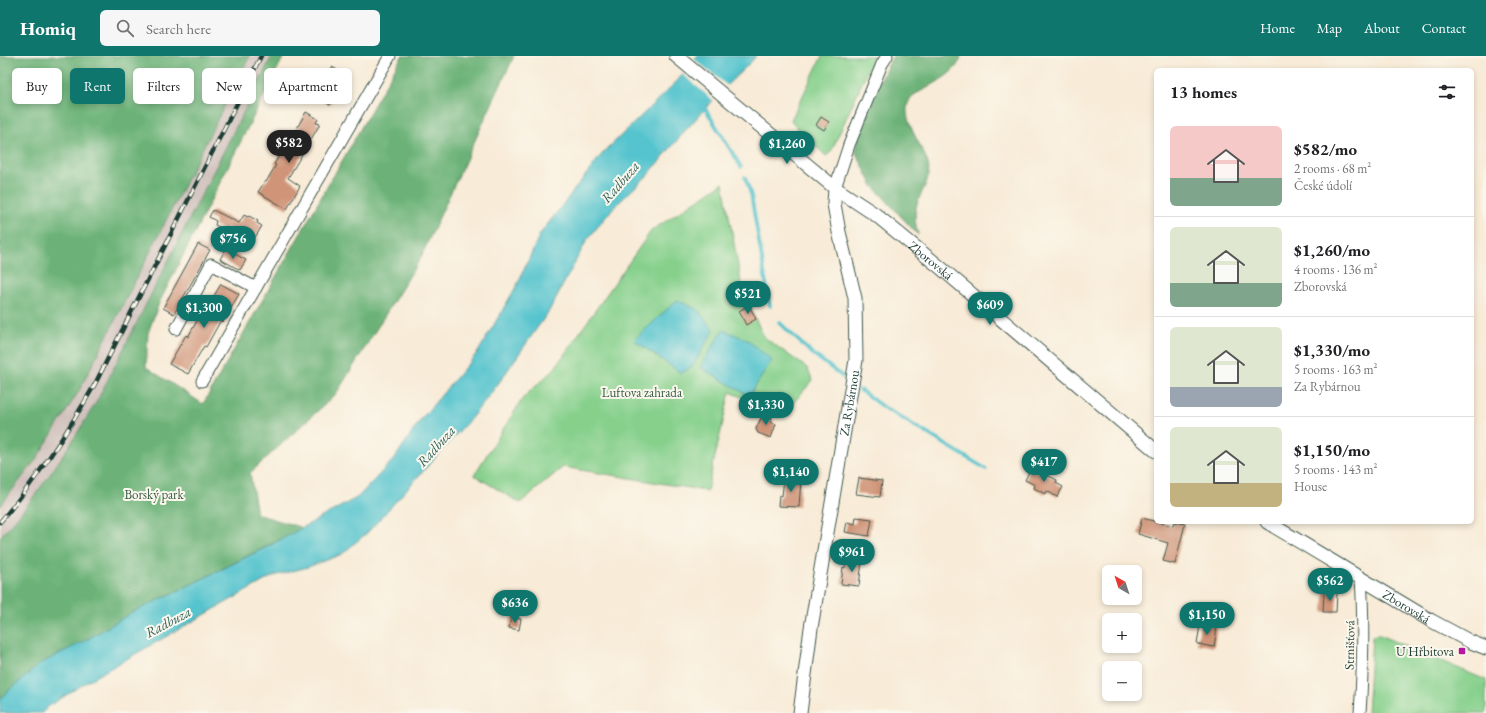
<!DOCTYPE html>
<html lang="en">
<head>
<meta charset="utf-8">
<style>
	body { margin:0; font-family:"EB Garamond",serif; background:#f6f6f6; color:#202124; height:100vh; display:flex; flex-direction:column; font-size:15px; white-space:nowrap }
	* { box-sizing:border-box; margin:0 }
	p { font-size:13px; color:#757577 }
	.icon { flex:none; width:22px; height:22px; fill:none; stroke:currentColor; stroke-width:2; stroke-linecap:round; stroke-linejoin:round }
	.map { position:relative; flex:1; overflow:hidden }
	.sheet { position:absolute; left:1154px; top:12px; width:320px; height:456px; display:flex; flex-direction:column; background:#fff; border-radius:6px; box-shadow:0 2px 6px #0003 }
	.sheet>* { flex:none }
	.guide { position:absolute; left:12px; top:12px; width:380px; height:36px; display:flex; gap:8px }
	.needle { width:26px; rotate:321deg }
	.fabs { position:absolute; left:1102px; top:509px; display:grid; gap:8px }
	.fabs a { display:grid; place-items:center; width:40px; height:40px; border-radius:6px; background:#fff; box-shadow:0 2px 6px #0003; font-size:20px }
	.price { position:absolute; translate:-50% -34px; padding:0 9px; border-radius:14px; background:#0f766e; color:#fff; font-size:13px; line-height:26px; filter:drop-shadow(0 1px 2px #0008) }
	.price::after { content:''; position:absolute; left:50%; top:24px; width:12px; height:9px; margin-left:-6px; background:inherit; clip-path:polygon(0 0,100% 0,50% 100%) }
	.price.current { background:#222; color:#fff }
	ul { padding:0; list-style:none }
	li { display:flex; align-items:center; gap:12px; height:100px; padding:0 16px }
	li+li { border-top:1px solid #e0e0e0 }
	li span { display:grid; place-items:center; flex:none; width:112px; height:80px; border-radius:6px; color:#555 }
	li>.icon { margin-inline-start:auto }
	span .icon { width:48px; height:48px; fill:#fffc; stroke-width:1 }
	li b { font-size:17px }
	h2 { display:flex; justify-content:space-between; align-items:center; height:48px; padding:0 16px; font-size:17px }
	.pill { padding:0 14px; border-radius:6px; background:#fff; box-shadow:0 2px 6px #0003; font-size:14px; line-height:36px }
	.pill.current { background:#0f766e; color:#fff }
	header { display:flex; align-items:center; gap:24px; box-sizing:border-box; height:56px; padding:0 20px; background:#0f766e; color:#fff }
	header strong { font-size:19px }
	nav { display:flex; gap:22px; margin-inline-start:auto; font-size:14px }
	.search { width:280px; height:36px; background:#f6f6f6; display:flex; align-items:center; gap:10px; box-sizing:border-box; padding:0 14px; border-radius:6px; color:#757577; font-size:15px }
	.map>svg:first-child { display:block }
</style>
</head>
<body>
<header>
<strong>Homiq</strong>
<div class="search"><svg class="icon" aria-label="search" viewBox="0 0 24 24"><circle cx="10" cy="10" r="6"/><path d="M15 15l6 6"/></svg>Search here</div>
<nav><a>Home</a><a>Map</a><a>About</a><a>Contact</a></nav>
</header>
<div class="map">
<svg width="1486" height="657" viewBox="0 0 1486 657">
	<rect width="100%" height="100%" fill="#fbf7ec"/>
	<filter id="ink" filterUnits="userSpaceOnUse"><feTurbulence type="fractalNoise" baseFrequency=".025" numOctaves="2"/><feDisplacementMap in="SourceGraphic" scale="8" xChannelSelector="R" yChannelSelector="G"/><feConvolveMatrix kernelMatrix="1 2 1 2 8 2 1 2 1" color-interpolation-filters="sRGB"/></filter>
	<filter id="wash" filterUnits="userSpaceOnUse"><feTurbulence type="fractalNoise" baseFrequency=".012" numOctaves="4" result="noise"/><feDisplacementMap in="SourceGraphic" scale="16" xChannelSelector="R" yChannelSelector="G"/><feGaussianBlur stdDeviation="0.9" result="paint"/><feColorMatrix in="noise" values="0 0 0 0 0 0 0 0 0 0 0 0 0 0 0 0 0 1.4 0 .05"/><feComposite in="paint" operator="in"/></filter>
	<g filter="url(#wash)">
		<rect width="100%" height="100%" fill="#f8ebd7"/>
		<path fill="#cfc0bb" d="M250,0H272L134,274L97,345L79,376L33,442L0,481V450L35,405L79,335Z"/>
		<g fill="#86d08c" stroke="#528660">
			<path d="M822,0H874L831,96L826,100L798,73L791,64Z"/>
			<path d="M723,127L741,226L749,249L764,281L807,312L813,324L783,359L730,336L707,435L563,411L520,447L474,419L523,342L554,313L651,175Z"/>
			<path d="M1377,578L1486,624V657H1367L1372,581Z"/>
		</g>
		<g fill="#6cb278" stroke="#467856">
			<path d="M0,0H250L79,335L35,405L0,450Z"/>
			<path d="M272,0H284L159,247L148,277L146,311L203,348L402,0H514L420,203L336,338L250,417L257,458L303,472L192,528L133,556L88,583L40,608L6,637L0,644V481C38,440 68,393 97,345Z"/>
			<path d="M893,0H961C959,14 940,24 929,31C922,35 912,38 909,45C900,63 923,89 928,108C932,124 919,137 916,152C914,161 916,170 918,179L873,130L856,97L860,69L879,26Z"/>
		</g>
		<g fill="#57c4ce" stroke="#3b8081">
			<path d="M697,0H756L751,6L725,31L684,76L648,119L614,151L587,184L549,255L498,328L472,361L368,476L342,498L308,511L273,520L93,622L49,650L42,657H0V644L6,637L40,608L88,583L133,556L192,528L269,490L358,441L394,403L422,362L478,296L517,229L540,178L602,98L678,24Z"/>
			<path d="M677,244L698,254L714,274L692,311L681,317L634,284Z"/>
			<path d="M723,274L746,283L772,304L749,340L700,311Z"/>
		</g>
		<path fill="#f8ebd7" d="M693,2L729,31L715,46L681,17Z"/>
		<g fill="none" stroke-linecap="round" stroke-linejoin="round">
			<g stroke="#57c4ce" stroke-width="3.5">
				<path d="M703,49L741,111"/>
				<path d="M745,121L751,139L770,250"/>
				<path d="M779,266L808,294L843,321"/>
				<path d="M860,334L880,349L986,413"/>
			</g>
		</g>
		<g id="blocks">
			<g fill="#d09579">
				<path d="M332,11L347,20L330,49L314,40Z"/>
				<path d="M306,56L318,63L316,67L320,68L288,122L300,130L287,153L258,136L265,125L266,126L276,109L274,108L277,103L288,85L289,86Z"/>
				<path d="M821,61L829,66L824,74L816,69Z"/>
				<path d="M213,154L239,167L244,159L248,161L249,160L258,165L257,167L262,170L256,180L244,185V181L226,171L225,174L215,169L216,165L209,161Z"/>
				<path d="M198,188L210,194L174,258L163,252Z"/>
				<path d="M226,193L246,204L240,214L220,203Z"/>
				<path d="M221,228L239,238L223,266L221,264L206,291L204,290L188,318L169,308L186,279L188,281L203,254L205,255Z"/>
				<path d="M749,249L756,263L746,269L739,255Z"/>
				<path d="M763,358L772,361L770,366L776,368L771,382L758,377L756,373Z"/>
				<path d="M1030,414L1037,417L1039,415L1057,424L1056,427L1063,431L1057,441L1047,435L1045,438L1034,432L1035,429L1025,424Z"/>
				<path d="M784,422L801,423L799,451L778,450L779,439L782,440Z"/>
				<path d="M859,422L882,425L880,441L856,438Z"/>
				<path d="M856,461L872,463L869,480L845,476L847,466L855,468Z"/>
				<path d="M1142,462L1173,470L1174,466L1185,468L1175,508L1163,505L1168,487L1138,478Z"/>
				<path d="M846,502L862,505L859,530L841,528L843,511L845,512Z"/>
				<path d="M1324,536L1337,537L1336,556H1323Z"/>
				<path d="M511,561L521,563L519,574L509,572Z"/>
				<path d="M1200,569L1217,571L1214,591L1197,588Z"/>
			</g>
		</g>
	</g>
	<g filter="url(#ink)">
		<use href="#blocks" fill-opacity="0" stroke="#40574c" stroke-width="1"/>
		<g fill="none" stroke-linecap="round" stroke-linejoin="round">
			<defs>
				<g id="minor">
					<path d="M835,132L849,89L882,8L887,0"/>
					<path d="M176,273L211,208L256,232"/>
					<path d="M202,325L390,0"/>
					<path d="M1360,657C1363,612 1364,567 1361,522"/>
				</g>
				<g id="tertiary">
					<path id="s1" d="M676,0L835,132L876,159L941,212L1156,395"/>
					<path id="s2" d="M1267,466L1430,564L1471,586L1486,592"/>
					<path id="s3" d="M800,657L811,572L856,304L855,242L839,176L834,148L835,132"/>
				</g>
			</defs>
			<use href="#minor" stroke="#40574c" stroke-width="13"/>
			<use href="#tertiary" stroke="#40574c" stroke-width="15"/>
			<use href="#minor" stroke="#fff" stroke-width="11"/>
			<use href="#tertiary" stroke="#fff" stroke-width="13"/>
			<defs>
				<path id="rail" d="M0,466C37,423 67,377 95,328L261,0"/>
			</defs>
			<use href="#rail" stroke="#1f3d34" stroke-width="4.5"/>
			<use href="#rail" stroke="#fbf7ec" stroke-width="3" stroke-dasharray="9" stroke-linecap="butt"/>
		</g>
	</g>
	<rect fill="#b5179e" stroke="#fbf7ec" stroke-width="1.5" x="1458" y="591" width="8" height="8" rx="2"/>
	<g text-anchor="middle" stroke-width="4" stroke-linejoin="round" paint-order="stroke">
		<g font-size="13" fill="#1f3d34" stroke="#fbf7ec">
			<text dy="5" stroke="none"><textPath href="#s1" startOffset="327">Zborovská</textPath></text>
			<text dy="5" stroke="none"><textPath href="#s3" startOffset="314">Za Rybárnou</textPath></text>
			<text dy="5" stroke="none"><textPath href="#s2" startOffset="163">Zborovská</textPath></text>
			<text transform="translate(1349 589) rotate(-89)" y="5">Strnišťová</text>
		</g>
		<g font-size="13" fill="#345a46" stroke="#fbf7ec">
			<text x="642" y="341">Luftova zahrada</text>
			<text x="154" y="443">Borský park</text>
		</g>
		<g font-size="13" fill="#1f3d34" stroke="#fbf7ec" text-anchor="end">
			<text x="1454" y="600">U Hřbitova</text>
		</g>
		<g font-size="14" font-style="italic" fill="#2d5f5a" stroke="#fbf7ec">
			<text transform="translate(620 126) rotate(-49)" y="5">Radbuza</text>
			<text transform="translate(436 390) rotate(-48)" y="5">Radbuza</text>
			<text transform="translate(168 566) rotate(-28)" y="5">Radbuza</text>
		</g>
	</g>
</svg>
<div class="fabs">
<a><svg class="needle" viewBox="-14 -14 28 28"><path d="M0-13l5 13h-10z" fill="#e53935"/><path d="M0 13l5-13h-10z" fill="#757577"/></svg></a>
<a>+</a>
<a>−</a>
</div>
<b class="price current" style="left:289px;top:108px">$582</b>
<b class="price" style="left:787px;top:109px">$1,260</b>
<b class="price" style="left:233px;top:204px">$756</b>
<b class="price" style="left:748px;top:259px">$521</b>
<b class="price" style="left:990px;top:270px">$609</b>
<b class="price" style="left:204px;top:273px">$1,300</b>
<b class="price" style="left:766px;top:370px">$1,330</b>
<b class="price" style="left:1044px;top:427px">$417</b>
<b class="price" style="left:791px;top:437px">$1,140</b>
<b class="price" style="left:852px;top:517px">$961</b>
<b class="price" style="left:1330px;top:546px">$562</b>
<b class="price" style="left:515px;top:568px">$636</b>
<b class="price" style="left:1207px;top:580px">$1,150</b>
<div class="guide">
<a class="pill">Buy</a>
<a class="pill current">Rent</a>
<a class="pill">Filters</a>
<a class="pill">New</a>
<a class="pill">Apartment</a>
</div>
<section class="sheet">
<h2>13 homes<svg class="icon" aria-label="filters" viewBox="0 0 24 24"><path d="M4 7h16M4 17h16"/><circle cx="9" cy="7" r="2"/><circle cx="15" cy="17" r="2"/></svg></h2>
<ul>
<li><span style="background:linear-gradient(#f6c9c9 65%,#7fa58c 0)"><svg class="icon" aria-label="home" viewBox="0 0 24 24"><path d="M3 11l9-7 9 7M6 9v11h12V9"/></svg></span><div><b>$582/mo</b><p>2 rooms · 68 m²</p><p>České údolí</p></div></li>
<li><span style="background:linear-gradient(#dfe7d0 70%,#7fa58c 0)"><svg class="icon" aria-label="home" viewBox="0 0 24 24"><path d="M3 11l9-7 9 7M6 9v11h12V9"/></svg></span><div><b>$1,260/mo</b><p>4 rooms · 136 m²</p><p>Zborovská</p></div></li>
<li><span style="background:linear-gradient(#dfe7d0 75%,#9aa5b1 0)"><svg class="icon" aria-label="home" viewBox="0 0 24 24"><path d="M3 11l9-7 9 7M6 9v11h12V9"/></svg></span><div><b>$1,330/mo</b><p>5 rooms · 163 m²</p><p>Za Rybárnou</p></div></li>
<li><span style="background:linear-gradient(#dfe7d0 70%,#c2b280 0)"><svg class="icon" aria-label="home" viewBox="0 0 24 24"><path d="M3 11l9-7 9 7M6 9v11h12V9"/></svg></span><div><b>$1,150/mo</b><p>5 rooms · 143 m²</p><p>House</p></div></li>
</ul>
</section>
</div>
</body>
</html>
